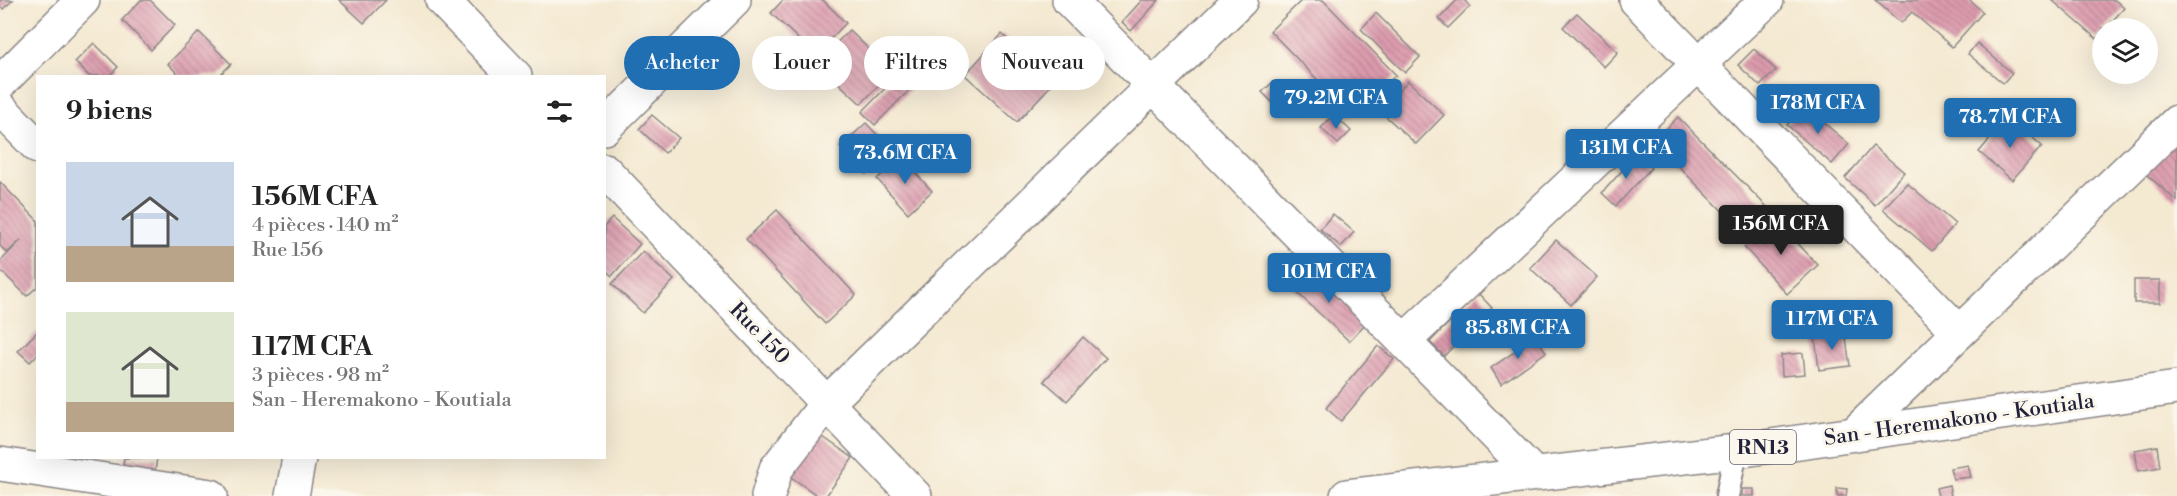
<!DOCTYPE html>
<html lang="fr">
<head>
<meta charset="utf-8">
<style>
	body { margin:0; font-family:"Libre Bodoni",serif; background:#f2f2f2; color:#222; height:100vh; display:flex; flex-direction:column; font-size:22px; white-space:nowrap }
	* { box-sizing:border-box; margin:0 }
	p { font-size:20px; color:#767676 }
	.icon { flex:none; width:33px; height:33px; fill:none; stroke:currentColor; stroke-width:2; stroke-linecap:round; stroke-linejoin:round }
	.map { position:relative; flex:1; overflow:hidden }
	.panel { position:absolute; left:36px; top:75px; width:570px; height:384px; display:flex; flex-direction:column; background:#fff; border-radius:0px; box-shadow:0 6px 24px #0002 }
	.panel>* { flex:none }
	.top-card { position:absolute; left:624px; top:36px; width:570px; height:54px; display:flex; gap:12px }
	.buttons { position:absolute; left:2092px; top:18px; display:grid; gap:12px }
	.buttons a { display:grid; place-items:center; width:66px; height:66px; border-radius:50%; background:#fff; box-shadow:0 6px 24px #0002; font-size:30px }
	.price { position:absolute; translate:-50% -51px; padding:0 14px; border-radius:6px; background:#1f6fb2; color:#fff; font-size:20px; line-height:39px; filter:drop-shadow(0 2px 3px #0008) }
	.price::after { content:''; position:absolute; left:50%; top:36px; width:18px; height:14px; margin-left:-9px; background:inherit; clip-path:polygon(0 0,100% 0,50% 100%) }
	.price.selected { background:#222; color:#fff }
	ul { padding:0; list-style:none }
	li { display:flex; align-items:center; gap:18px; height:150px; padding:0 30px }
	li span { display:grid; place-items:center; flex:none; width:168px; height:120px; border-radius:0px; color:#555 }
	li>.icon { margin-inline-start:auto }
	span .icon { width:72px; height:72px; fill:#fffc; stroke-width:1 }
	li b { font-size:26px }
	h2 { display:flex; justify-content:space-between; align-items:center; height:72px; padding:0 30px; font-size:26px }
	.pill { padding:0 21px; border-radius:27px; background:#fff; box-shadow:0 6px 24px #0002; font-size:21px; line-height:54px }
	.pill.selected { background:#1f6fb2; color:#fff }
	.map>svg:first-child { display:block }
</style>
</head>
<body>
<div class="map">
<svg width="2177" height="496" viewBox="0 0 2177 496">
	<defs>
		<pattern id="building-back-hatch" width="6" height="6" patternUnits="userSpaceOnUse" patternTransform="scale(1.5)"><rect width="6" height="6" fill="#dd9bae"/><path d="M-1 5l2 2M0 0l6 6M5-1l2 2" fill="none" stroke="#b37e8f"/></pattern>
	</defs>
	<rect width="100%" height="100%" fill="#fbf7ec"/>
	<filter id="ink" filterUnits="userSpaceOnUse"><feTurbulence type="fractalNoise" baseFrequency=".0167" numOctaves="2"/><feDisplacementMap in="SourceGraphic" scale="12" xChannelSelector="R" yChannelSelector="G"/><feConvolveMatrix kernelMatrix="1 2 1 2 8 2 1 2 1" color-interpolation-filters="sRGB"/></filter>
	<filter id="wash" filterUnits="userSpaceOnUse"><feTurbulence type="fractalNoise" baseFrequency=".008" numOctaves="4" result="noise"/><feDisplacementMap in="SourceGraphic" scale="24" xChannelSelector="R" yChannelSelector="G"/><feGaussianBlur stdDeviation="1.35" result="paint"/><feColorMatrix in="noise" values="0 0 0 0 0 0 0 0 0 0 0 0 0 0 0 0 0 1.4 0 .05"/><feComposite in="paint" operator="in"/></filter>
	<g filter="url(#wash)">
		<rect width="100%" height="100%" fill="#f4e9d1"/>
		<g id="blocks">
			<g fill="url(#building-back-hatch)">
				<path d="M0,0H13L3,9L0,6Z"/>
				<path d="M141,0H150L175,25L151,50L122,20Z"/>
				<path d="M339,0H386L364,23Z"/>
				<path d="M783,0H823L846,23L815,55L771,13Z"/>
				<path d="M1142,0H1159L1131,31L1122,22Z"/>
				<path d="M1302,0H1323L1396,75L1353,116L1270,31Z"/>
				<path d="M1457,0H1464L1470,6L1448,28L1439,19Z"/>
				<path d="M1875,0H1969L1983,12L1952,47L1912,12L1901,23Z"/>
				<path d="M2052,0H2115L2124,8L2106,28H2103V32L2097,39Z"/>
				<path d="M1376,13L1420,57L1405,73L1361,29Z"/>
				<path d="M1577,13L1618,52L1604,67L1563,27Z"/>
				<path d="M849,30L892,71L861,104L817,63Z"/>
				<path d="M199,32L231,64L219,76H180L168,64Z"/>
				<path d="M1002,34L1054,82L1017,122L965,75Z"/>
				<path d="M94,43L118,67L109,76H89L75,62Z"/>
				<path d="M1977,43L2012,73L2003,83L1968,54Z"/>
				<path d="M1754,49L1776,70L1760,86L1738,65Z"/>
				<path d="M909,64L922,77L875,125L862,112Z"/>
				<path d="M1408,81L1444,115L1416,144L1380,111Z"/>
				<path d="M1273,82L1285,94L1274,104L1262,92Z"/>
				<path d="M1803,105L1849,144L1832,164L1787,125Z"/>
				<path d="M652,115L679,138L665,153L639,129Z"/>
				<path d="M1334,115L1351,131L1338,144L1321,128Z"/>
				<path d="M1678,117L1768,208L1743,232L1654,141Z"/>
				<path d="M2009,117L2042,146L2012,180L1979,152Z"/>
				<path d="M866,123L892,150L866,174L840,147Z"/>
				<path d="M2177,141V201L2138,167Z"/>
				<path d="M1873,146L1904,172L1875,205L1845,178Z"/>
				<path d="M1636,155L1651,168L1616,206L1602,193Z"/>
				<path d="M901,157L932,191L908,213L877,179Z"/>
				<path d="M0,182L38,221V286L27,296L0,270V262L21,240L7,253L0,246Z"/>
				<path d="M1907,183L1955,224L1932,251L1883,209Z"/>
				<path d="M777,210L856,295L825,324L746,239Z"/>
				<path d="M1333,214L1354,232L1341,247L1320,229Z"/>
				<path d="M612,218L640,244L612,276L604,269V227Z"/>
				<path d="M1775,219L1818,265L1787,294L1744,247Z"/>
				<path d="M1556,240L1597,277L1571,305L1530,268Z"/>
				<path d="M643,251L674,280L643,313L612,284Z"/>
				<path d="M1308,268L1367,322L1349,341L1290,286Z"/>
				<rect x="2134" y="280" width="26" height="23"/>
				<path d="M1478,293L1492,308L1444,356L1430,342Z"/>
				<path d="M38,331V354L30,362L18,351Z"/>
				<path d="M1845,332L1850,366L1819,370L1815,336Z"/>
				<path d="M1083,337L1106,358L1067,401L1044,381Z"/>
				<path d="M1536,337L1546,352L1501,384L1491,368Z"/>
				<path d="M1378,346L1394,359L1341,421L1326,408Z"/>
				<path d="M1803,353L1805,374L1782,376L1781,355Z"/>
				<path d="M820,435L853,458L826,496H818L791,477Z"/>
				<path d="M2157,446L2160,467L2138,471L2135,450Z"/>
				<path d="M124,458H157L155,472L123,465Z"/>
				<path d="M1968,465L1971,477L1953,479L1950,468Z"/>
				<path d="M1949,485L1951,496H1938L1936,488Z"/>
				<path d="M1837,488L1847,489L1846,496H1837Z"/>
				<rect x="1742" y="489" width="12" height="7"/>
			</g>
		</g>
	</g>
	<g filter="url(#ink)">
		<use href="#blocks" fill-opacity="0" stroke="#8b8686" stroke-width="1.5"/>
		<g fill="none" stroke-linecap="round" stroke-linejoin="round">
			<defs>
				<path id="service" d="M1727,496L1736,451"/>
				<g id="minor">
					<path d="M442,0L515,76"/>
					<path d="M1069,0L1533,473"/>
					<path d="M1636,0L1959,332"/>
					<path d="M0,83L83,0"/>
					<path d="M0,108L38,147"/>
					<path d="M604,128L734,0"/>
					<path d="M604,170L915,496"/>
					<path d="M1404,341L1767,0"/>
					<path d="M1855,433L2177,122"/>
					<path d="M292,496L299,458"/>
					<path d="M768,496L776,469L827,403L1241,0"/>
				</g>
				<g id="primary">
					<path d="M0,464L211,496"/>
					<path d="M1347,496L1736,451L2177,388"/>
				</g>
			</defs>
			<use href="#service" stroke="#8b8686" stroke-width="26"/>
			<use href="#minor" stroke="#8b8686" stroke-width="36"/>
			<use href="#primary" stroke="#8b8686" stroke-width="36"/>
			<use href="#service" stroke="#fff" stroke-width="22"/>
			<use href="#minor" stroke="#fff" stroke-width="33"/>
			<use href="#primary" stroke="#fff" stroke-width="33"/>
		</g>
	</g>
	<g text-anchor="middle" stroke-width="6" stroke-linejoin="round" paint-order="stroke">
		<rect fill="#fbf7ec" stroke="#636270" stroke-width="1.5" x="1730" y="430" width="66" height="34" rx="4.5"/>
		<g font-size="20" font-weight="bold" fill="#22223b">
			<text x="1763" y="454">RN13</text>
		</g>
		<g font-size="21" fill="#22223b" stroke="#fbf7ec">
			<text transform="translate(760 333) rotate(46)" y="7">Rue 150</text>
			<text transform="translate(1959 419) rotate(-8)" y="7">San - Heremakono - Koutiala</text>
		</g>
	</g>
</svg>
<div class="buttons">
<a><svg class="icon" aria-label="layers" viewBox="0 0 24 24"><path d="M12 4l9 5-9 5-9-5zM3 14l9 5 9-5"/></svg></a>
</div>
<b class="price" style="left:1336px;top:130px">79.2M CFA</b>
<b class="price" style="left:1818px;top:135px">178M CFA</b>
<b class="price" style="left:2010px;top:149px">78.7M CFA</b>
<b class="price" style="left:1626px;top:180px">131M CFA</b>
<b class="price" style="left:905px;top:185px">73.6M CFA</b>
<b class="price selected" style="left:1781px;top:256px">156M CFA</b>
<b class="price" style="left:1329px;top:304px">101M CFA</b>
<b class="price" style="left:1832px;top:351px">117M CFA</b>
<b class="price" style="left:1518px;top:360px">85.8M CFA</b>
<div class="top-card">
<a class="pill selected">Acheter</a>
<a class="pill">Louer</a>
<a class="pill">Filtres</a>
<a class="pill">Nouveau</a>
</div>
<section class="panel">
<h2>9 biens<svg class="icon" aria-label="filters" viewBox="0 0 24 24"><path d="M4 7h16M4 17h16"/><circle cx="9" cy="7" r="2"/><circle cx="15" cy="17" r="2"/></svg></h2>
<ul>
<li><span style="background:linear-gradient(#c9d6e8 70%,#b9a48a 0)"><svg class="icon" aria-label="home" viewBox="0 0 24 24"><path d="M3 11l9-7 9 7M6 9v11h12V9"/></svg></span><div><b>156M CFA</b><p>4 pièces · 140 m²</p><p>Rue 156</p></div></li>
<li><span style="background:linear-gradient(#dfe7d0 75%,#b9a48a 0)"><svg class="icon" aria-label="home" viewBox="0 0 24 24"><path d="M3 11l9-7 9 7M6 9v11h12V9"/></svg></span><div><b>117M CFA</b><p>3 pièces · 98 m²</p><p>San - Heremakono - Koutiala</p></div></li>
</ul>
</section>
</div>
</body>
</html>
